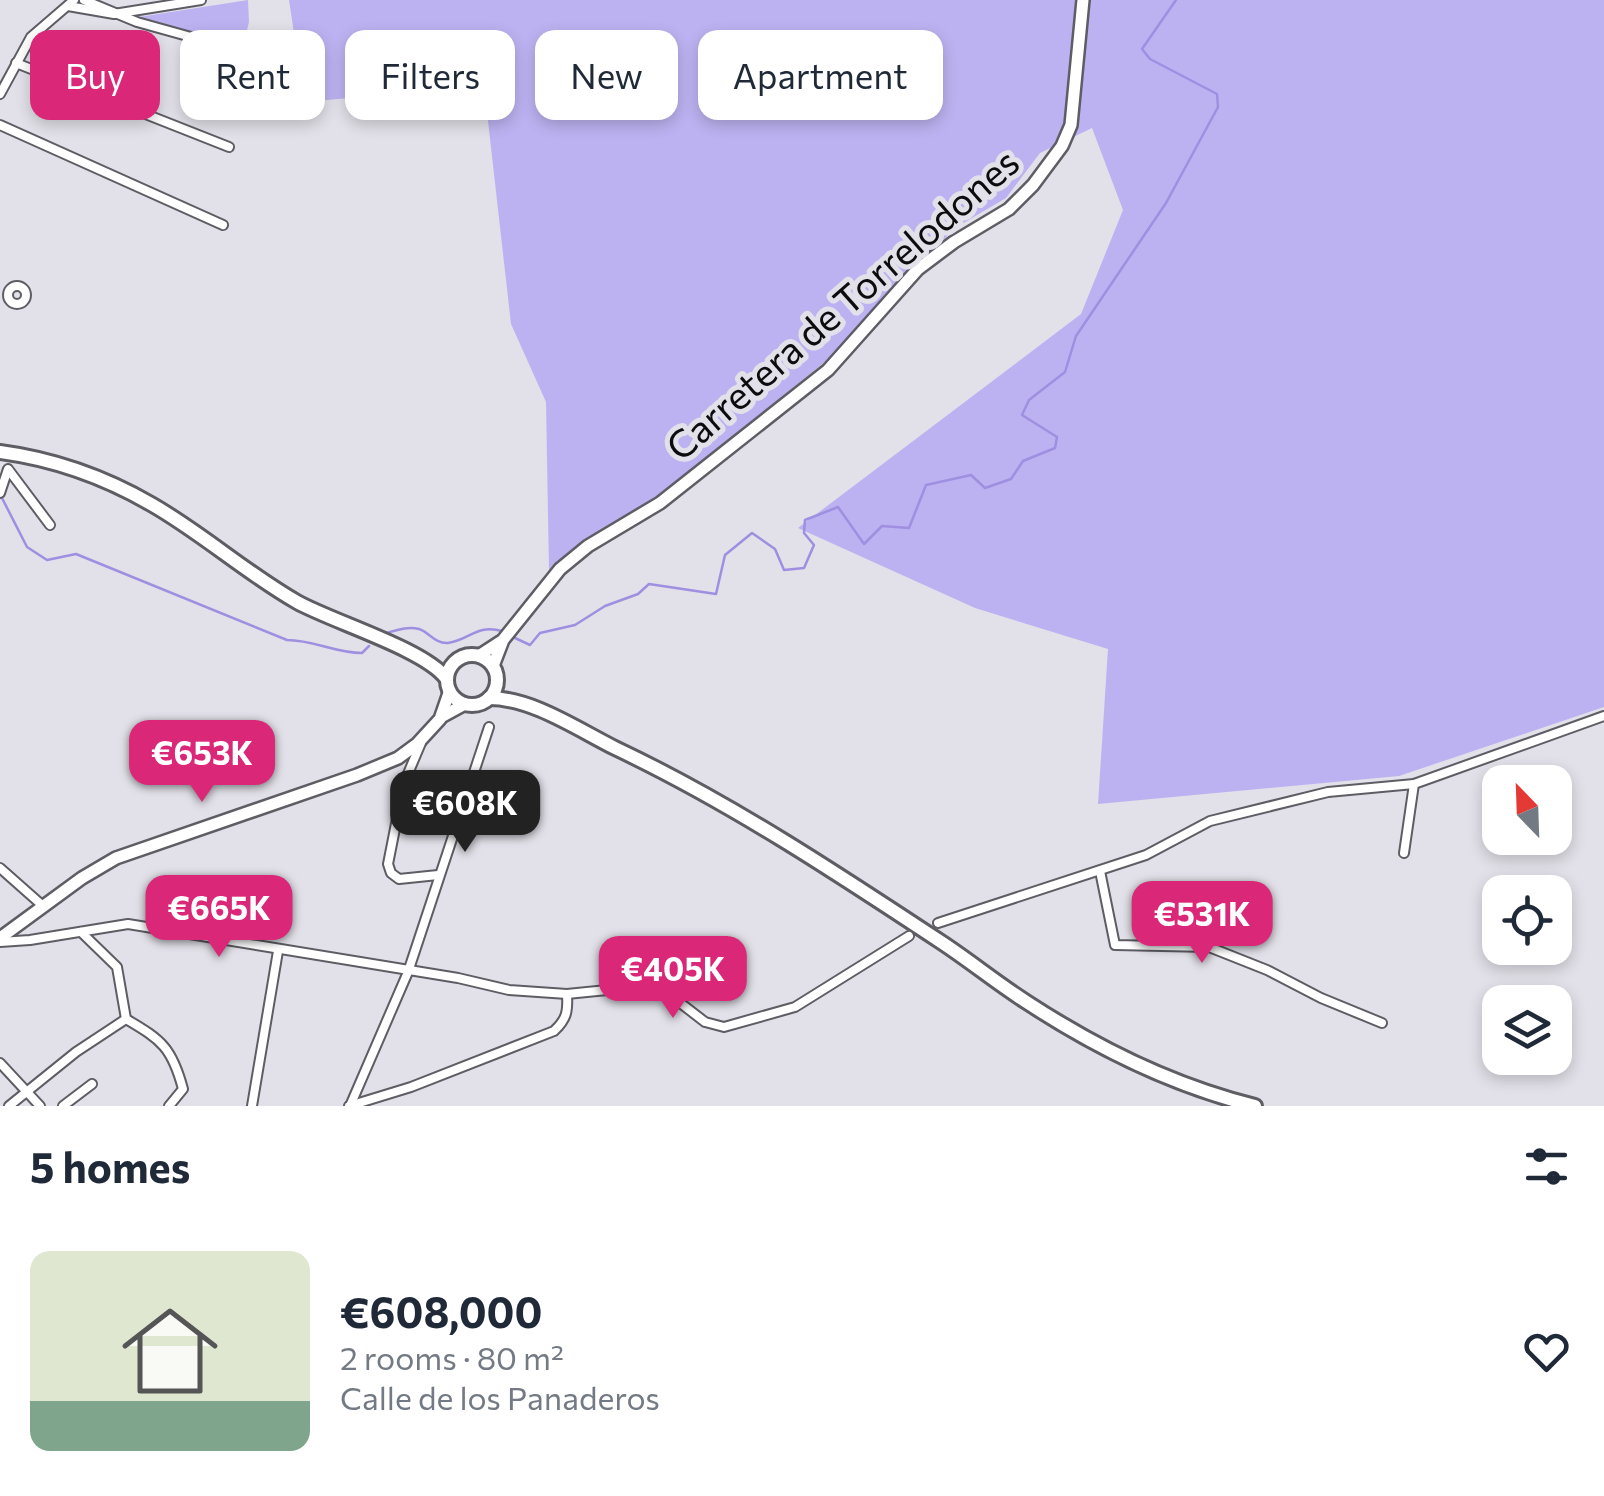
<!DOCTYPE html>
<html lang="en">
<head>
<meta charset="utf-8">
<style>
	body { margin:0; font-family:Commissioner,sans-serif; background:#f2f2f3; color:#1f2937; height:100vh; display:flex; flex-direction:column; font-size:38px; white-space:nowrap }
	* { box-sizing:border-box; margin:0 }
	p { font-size:32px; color:#747a83 }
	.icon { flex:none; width:55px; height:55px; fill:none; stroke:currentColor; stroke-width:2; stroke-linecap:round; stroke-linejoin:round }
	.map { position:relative; height:1106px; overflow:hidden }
	.sheet { display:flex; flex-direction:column; background:#fff; flex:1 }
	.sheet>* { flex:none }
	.hud { position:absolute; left:30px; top:30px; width:1000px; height:90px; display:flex; gap:20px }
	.needle { width:65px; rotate:337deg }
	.fabs { position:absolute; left:1482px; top:765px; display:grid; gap:20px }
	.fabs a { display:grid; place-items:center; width:90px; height:90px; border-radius:20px; background:#fff; box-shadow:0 5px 15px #0003; font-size:50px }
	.price { position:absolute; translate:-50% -85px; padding:0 22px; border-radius:20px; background:#db2777; color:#fff; font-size:32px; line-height:65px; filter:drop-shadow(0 2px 5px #0008) }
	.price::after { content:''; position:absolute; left:50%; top:60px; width:30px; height:22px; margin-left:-15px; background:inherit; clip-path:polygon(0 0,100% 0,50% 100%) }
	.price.current { background:#222; color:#fff }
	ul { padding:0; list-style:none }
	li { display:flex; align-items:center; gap:30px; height:250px; padding:0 30px }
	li+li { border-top:2px solid #e0e1e3 }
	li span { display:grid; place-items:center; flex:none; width:280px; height:200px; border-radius:20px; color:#555 }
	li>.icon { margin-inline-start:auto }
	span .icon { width:120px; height:120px; fill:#fffc; stroke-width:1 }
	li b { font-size:42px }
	h2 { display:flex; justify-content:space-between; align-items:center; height:120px; padding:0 30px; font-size:42px }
	.chip { padding:0 35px; border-radius:20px; background:#fff; box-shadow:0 5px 15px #0003; font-size:35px; line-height:90px }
	.chip.current { background:#db2777; color:#fff }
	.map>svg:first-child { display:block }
</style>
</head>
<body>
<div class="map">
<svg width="1604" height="1106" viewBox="0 0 1604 1106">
	<rect width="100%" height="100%" fill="#e2e1e9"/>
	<g fill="#bdb2f1">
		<path d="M248,0L249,22L243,46L139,17Z"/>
		<path d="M289,0H1604V707L1399,776L1098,804L1108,649L975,608L798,528L1081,314L1123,210L1092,128L1040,153L1006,198L955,228L826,361L651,502L549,571L546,402L511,324L484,86L271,105L282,68L291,70L300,36L294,33Z"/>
	</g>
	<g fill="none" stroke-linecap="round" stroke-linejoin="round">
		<g stroke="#9f8fe1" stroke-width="2.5">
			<path d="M2,498L27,547L47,560L76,554L287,640C314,640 335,653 362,653L369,646"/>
			<path d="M386,633C397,630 408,626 419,629C429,632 435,644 448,643C470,640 476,624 502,631"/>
			<path d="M515,638L530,645L540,633L575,625L605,606L638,594L649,584L716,594L725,555L752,533L775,549L784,570L804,568L814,545L804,533L805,520L838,507L864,544L882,526L909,528L926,485L971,475L985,488L1011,479L1023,461L1055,448L1057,437L1022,415L1029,400L1065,372L1076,336L1166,203L1218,107L1217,94L1150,59L1142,49L1176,0"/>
		</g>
		<defs>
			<g id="street">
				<path d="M84,0L137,22L288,64"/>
				<path d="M68,6L114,14L201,0"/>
				<path d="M16,63L229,147"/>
				<path d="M0,94L31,37L74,0"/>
				<path d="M0,125L223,225"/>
				<circle cx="17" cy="295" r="9"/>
				<path d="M0,493L8,469L50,525"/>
				<path d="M421,743L404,783L388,864L391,873L399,879L438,875"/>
				<path d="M1404,853L1414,784"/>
				<path d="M0,868L43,906"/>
				<path d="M1100,871L1115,945L1209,947L1267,970L1321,998L1382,1023"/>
				<path d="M938,923L1146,855L1210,821L1328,792L1414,784L1604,716"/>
				<path d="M81,932L117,967L126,1019C162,1040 172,1048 183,1089L169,1106"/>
				<path d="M179,934L180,910"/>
				<path d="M0,942L30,940L128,924L458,978L509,990L567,994L657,985L705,1022L724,1027L795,1007L909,936"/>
				<path d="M0,1063L40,1106"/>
				<path d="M9,1106L76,1052L126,1019"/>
				<path d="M63,1106L92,1084"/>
				<path d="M252,1106L278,951"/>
				<path d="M349,1106L411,1087L554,1031C567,1019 568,1011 567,994"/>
				<path d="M350,1106L408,972L489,727"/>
			</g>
			<g id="secondary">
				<path d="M480,655L500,642"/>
				<path d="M493,666L503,640L560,569L588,546L660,503L828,370L918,269L954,242L1009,209L1033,185L1062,146L1071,125L1083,0"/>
				<path d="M443,716L465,704"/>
				<path d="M0,938L82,878L116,858L357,775L398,758L417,744L440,719L449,693"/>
			</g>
			<g id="primary">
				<path d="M0,452C53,459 104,477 151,504C202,533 246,573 297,602C333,622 424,649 446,678"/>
				<circle cx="472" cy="680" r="25"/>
				<path d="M489,698C532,698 577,729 615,748C729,802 835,872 941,942C970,961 998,984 1028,1003C1097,1048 1174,1086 1255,1106"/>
			</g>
		</defs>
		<use href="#street" stroke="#5e5d64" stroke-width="12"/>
		<use href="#secondary" stroke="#5e5d64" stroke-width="16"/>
		<use href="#primary" stroke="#5e5d64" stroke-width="18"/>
		<use href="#street" stroke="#fff" stroke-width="8"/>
		<use href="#secondary" stroke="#fff" stroke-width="11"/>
		<use href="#primary" stroke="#fff" stroke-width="12"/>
	</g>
	<g text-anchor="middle" stroke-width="10" stroke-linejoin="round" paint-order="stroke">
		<g font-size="38" fill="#0c0c0e" stroke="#e2e1e9">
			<text transform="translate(843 305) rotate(-41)" y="13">Carretera de Torrelodones</text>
		</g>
	</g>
</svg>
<div class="fabs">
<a><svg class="needle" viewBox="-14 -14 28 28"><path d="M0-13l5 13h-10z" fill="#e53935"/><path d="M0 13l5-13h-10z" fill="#747a83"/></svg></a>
<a><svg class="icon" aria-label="locate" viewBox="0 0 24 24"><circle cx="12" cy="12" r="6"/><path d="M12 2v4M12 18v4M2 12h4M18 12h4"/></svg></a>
<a><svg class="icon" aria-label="layers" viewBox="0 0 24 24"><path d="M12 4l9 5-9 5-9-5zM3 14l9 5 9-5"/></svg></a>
</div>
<b class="price" style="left:202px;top:805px">€653K</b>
<b class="price current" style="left:465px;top:855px">€608K</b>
<b class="price" style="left:219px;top:960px">€665K</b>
<b class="price" style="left:1202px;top:966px">€531K</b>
<b class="price" style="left:673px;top:1021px">€405K</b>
<div class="hud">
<a class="chip current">Buy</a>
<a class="chip">Rent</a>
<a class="chip">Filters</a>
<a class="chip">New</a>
<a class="chip">Apartment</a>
</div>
</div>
<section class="sheet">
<h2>5 homes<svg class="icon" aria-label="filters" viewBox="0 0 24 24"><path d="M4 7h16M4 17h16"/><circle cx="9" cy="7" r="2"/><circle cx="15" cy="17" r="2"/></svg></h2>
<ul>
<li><span style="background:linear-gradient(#dfe7d0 75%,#7fa58c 0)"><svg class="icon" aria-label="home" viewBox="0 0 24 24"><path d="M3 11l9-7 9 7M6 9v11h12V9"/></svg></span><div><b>€608,000</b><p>2 rooms · 80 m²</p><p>Calle de los Panaderos</p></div><svg class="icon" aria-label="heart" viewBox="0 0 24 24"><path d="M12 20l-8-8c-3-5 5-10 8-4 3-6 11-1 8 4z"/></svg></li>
</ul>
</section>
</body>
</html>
